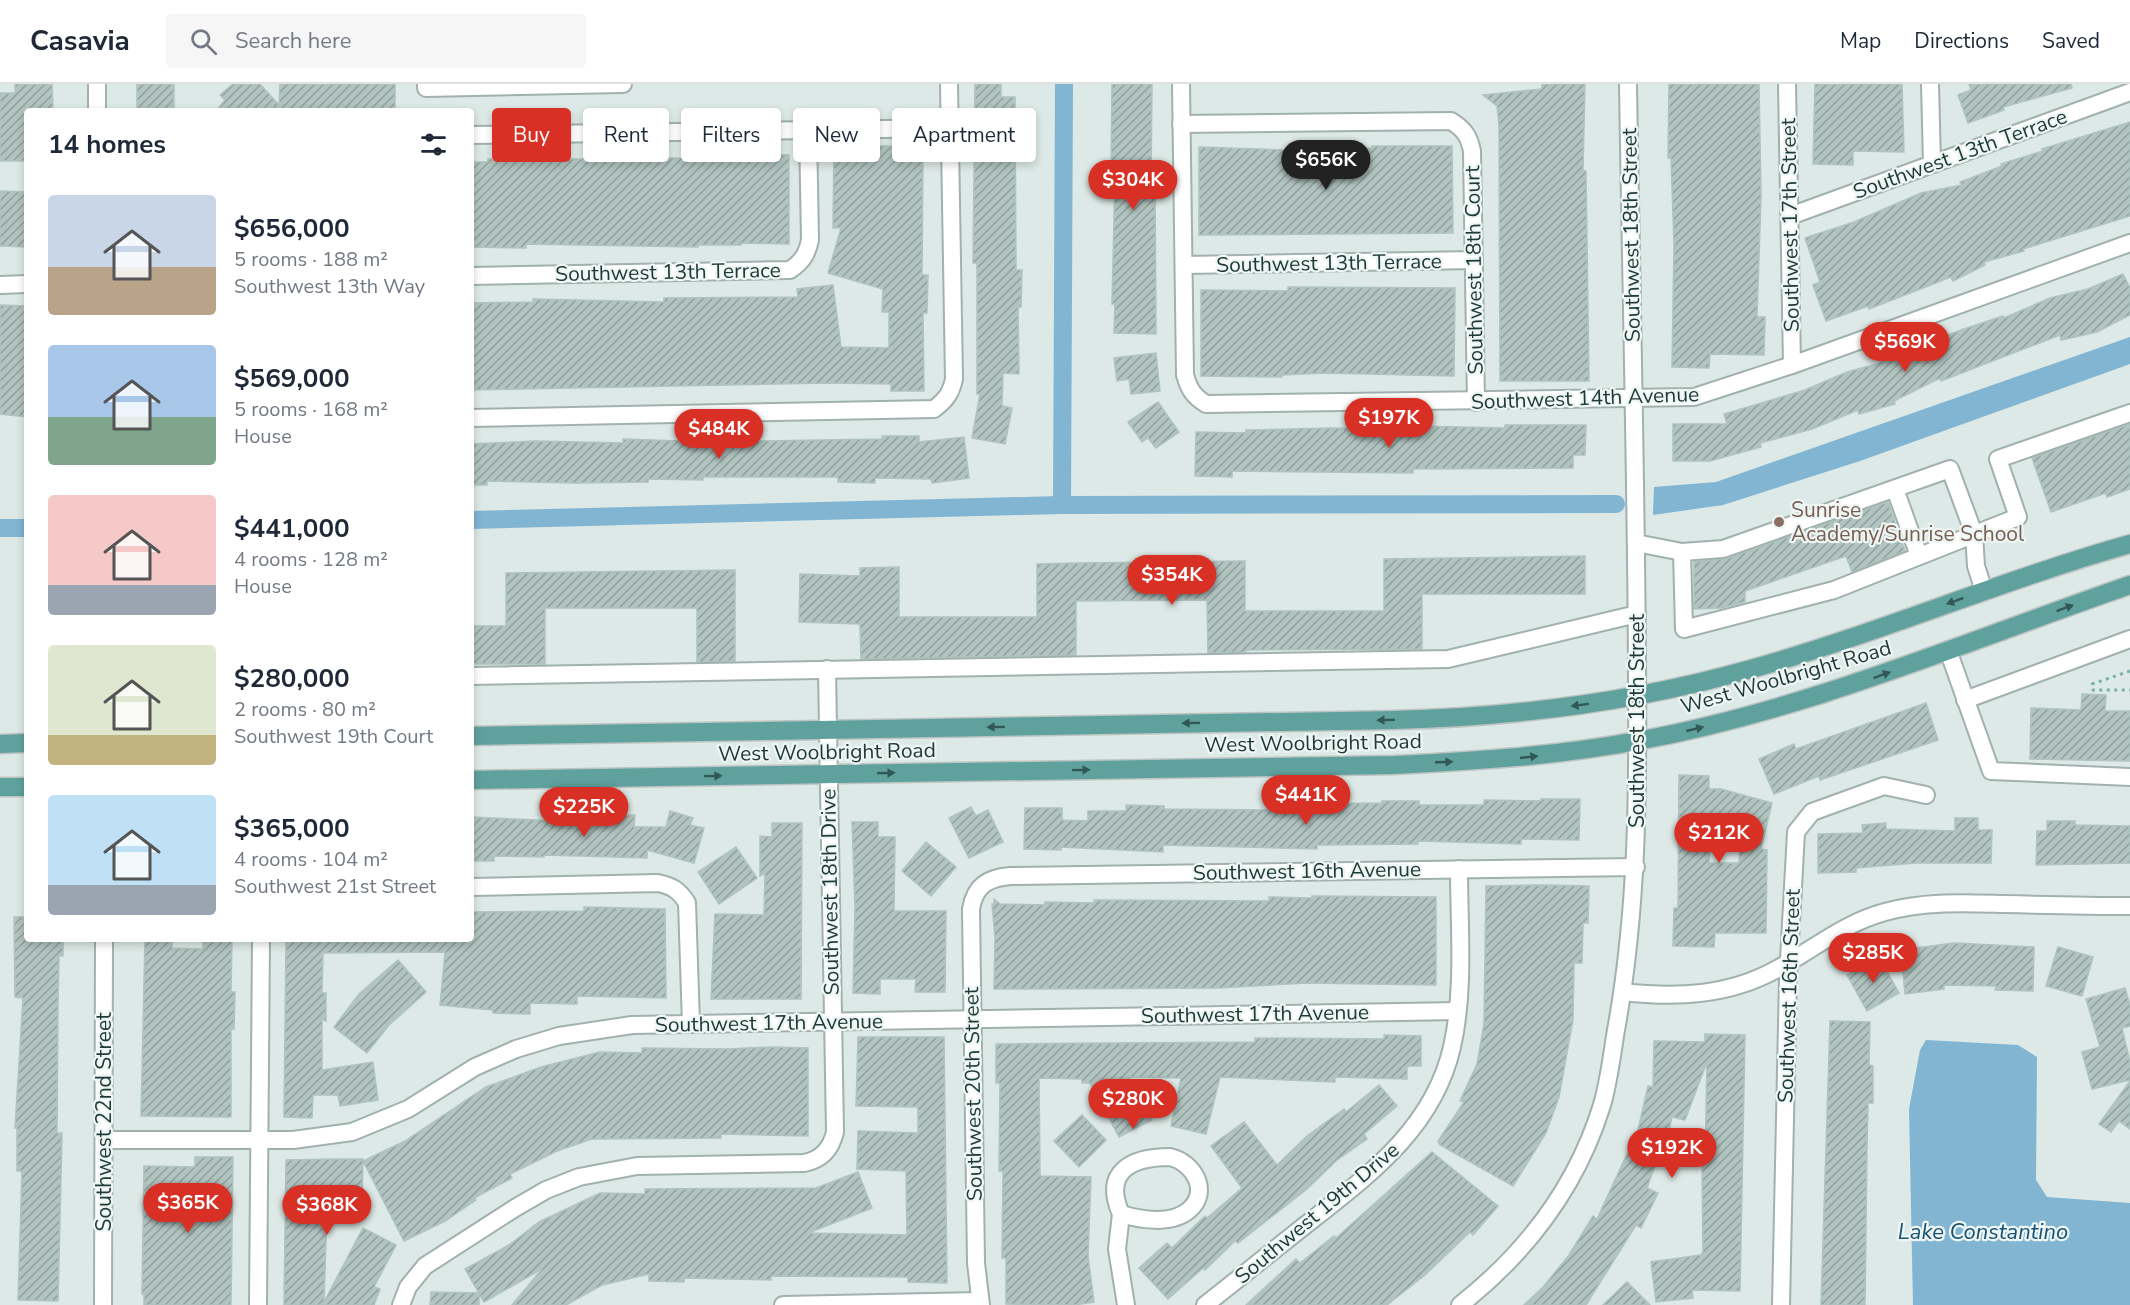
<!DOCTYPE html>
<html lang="en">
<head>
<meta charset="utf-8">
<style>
	body { margin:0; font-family:"Nunito Sans",sans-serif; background:#f6f6f7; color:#1f2937; height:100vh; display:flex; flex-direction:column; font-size:22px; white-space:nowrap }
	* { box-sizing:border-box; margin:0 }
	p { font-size:20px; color:#747a83 }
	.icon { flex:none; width:33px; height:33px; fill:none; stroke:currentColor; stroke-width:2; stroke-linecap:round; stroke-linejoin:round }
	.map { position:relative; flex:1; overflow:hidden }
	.panel { position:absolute; left:24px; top:24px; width:450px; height:834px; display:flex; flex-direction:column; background:#fff; border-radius:6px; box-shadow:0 3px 9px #0003 }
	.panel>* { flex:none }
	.guide { position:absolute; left:492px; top:24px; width:570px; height:54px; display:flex; gap:12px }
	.price { position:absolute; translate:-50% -51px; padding:0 14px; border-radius:21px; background:#d93025; color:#fff; font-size:20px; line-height:39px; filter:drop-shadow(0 2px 3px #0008) }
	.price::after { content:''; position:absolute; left:50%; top:36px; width:18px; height:14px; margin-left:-9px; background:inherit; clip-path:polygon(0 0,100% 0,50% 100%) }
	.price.current { background:#222; color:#fff }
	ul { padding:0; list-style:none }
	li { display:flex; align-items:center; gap:18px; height:150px; padding:0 24px }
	li span { display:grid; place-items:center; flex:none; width:168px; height:120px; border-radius:6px; color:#555 }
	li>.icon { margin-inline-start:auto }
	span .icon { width:72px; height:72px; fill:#fffc; stroke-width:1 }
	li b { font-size:26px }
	h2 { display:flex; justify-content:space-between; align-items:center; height:72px; padding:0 24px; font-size:26px }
	.pill { padding:0 21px; border-radius:6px; background:#fff; box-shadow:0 3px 9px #0003; font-size:21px; line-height:54px }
	.pill.current { background:#d93025; color:#fff }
	header { display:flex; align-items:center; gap:36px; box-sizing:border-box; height:84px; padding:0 30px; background:#fff; border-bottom:2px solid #e0e1e3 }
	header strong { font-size:28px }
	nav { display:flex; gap:33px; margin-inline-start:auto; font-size:21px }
	.search { width:420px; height:54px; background:#f6f6f7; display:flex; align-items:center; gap:15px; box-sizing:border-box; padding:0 21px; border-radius:6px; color:#747a83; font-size:22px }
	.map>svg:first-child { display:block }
</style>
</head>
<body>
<header>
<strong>Casavia</strong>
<div class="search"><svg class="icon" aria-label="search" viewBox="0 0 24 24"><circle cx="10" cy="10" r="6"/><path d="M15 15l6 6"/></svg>Search here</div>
<nav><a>Map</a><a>Directions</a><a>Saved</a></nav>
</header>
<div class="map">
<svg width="2130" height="1221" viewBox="0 0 2130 1221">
	<defs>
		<pattern id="building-hatch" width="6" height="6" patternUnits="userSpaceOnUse" patternTransform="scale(1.5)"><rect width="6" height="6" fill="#b2c4c0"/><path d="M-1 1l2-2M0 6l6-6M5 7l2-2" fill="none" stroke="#90a09d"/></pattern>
	</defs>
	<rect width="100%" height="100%" fill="#dde9e6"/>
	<g fill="#81b5d2">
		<path d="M2130,253V280L1860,377L1723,421L1653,431L1654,403L1716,398Z"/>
		<path d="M1926,956L2018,961L2037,973L2036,1096L2047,1113L2130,1119V1221H1913L1909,1025L1920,966Z"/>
	</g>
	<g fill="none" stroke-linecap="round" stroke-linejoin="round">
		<g stroke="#81b5d2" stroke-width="18">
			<path d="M1062,421L1064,0"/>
			<path d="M471,436L1062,421L1616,420"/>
			<path d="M0,444H27"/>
		</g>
	</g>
	<g fill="url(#building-hatch)" stroke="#afc3bf" stroke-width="1.5" fill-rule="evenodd">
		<path d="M15,0H52L53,27H27V77H0V9H15Z"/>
		<path d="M137,0H174V25L137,24Z"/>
		<path d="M233,0H260L279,21L280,0H395V27L266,24L263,27H216L225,16L220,11Z"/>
		<path d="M975,0H1001V13H1015L1016,186H1022L1021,223H1018L1019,290L1003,289L1002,322L1012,324L1005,360L972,354L980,310H977V179H973Z"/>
		<path d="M1112,0H1152L1151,97L1155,98L1156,250L1114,249L1115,220H1112L1115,91H1111Z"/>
		<path d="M1542,0H1585L1583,86L1586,87L1589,297H1500L1499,41L1497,22L1483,11L1542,5Z"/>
		<path d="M1669,0H1759L1761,112L1757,233H1765L1764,271L1710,270L1709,284L1672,283L1674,161L1671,74H1668Z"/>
		<path d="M1815,0H1902L1904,68L1853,67V81L1813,80Z"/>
		<path d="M1969,0H2071L2072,4L2003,23L2004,26L1968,39L1958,11L1971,6Z"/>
		<path d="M2130,38V132L2023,165L2024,167L1984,178L1985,181L1953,197L1951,193L1869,225L1868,222L1826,237L1813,201L1820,198L1805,154L1854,138L1921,109L1962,101L1960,98L2002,82L2001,80L2043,67L2042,65Z"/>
		<path d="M834,62H923L922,191H928L927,229H923L924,307H891V300L830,299L471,306V219L533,218V215L664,218V214L798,213L797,205L833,201L841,263L889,264V228H882L883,205L828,189L841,144H833Z"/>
		<path d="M1372,62H1452L1453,149L1199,151V63L1285,66L1371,64Z"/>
		<path d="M751,70L789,71V160L741,159V161H698V163L526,160V164L471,163V78H488V75H618V72L704,75V73H751Z"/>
		<path d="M0,107L27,108V163L0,162Z"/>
		<path d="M2123,190L2130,204V231L2097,248L2061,256L2060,251L1941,297L1940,294L1894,317L1895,320L1859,330L1858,326L1812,345L1760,359L1761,363L1710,377H1673V340H1727L1724,330L1805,306L1847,288L1877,280L1918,259L1920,262L1961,246L2003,232L2004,234L2050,214L2088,205Z"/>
		<path d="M1288,203L1455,204L1454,292L1325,289L1282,291V293L1201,292V206L1288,207Z"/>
		<path d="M0,221L27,222V333L0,330Z"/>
		<path d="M1156,269L1160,307L1131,310L1129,295L1117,297L1114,274Z"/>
		<path d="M1158,318L1179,348L1156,364L1148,354L1142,358L1128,338Z"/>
		<path d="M2130,340V405L2107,413L2106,409L2051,428L2032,374Z"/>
		<path d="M1505,341H1586L1585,371H1573V384L1413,385V389L1232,387V393L1195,392L1196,348L1246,349V346L1333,344L1419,345V342L1505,344Z"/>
		<path d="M882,352H919V358L964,353L969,394L932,399L931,395L875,394V399L838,398V393H703V396L648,395V398L573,399L487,397V401H471V360L536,357L623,359V355L709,358L882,355Z"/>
		<path d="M1888,418L1905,467L1852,488L1846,472L1745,507V518L1721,524L1694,525V478L1726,475Z"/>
		<path d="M1585,472V510H1422V565L1246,566V568L1208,569L1207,516L1076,517V571L861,575L860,540L799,538L800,490L860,492V484L899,483V533H1037V480L1078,479L1245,477V527H1384V475Z"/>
		<path d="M735,486V577L697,578V524H545V580H471V542H506V489Z"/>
		<path d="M2082,610L2106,611L2105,627H2130V677L2030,675L2031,624L2081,626Z"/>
		<path d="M1926,619L1938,656L1820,696L1819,692L1774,710L1759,675L1794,660L1796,665Z"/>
		<path d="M1679,691L1709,692V705H1721L1772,719L1761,765L1767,766L1766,849H1715L1714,863L1673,862L1674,824H1678ZM1710,744L1740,751L1739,779H1709Z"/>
		<path d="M1541,715H1580L1579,756L1521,755V760L1418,757V760L1317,761V765L1163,761V768L1061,763V766L1024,765L1025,724H1062V736L1088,737V727H1126V721L1164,722V725L1280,726V720L1382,719V717H1419V721H1484V716L1541,717Z"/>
		<path d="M971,723L976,732L988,726L1003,758L969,774L949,734Z"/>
		<path d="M670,727L693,734L690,741L704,744L694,779L647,766V774L544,771V773L494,772V777H471V733L560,737V732L635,731L634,743H666Z"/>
		<path d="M1955,734H1978V746H1992L1991,779H1916L1856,784V788L1818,789V750L1863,749L1862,741L1886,739V745L1955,747Z"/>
		<path d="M2047,737H2075V741L2130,742V779L2036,781L2037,747H2047Z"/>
		<path d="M852,738H878V753H895L894,827H946L945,908H915L916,895H880V910L853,909L855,823Z"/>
		<path d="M772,739H802L801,915H711L715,830L764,831L765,789L760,792V752L772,753Z"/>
		<path d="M926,758L956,783L931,812L902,787Z"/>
		<path d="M736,763L757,794L719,820L698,788Z"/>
		<path d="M1546,801L1589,802L1588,839H1583L1582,879H1574L1573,936L1559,1013L1546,1049L1513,1102L1440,1061L1438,1057L1464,1018L1460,1017L1477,980L1484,940L1486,802Z"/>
		<path d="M1312,812L1436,813V901L1306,899L1220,904L994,905L995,853L992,820H994V815L1000,820L1045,821V818L1094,819V816L1269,817V813L1312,814Z"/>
		<path d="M584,823L665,825L666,914L577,912V920L530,919V930L493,929V926L440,921L445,868L323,869L322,909H326V937L322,935V986L373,978L378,1016L340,1022L338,1011H313L312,1034L284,1033L286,855H471V828L584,827Z"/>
		<path d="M14,833H27V855H63V872H59L58,920L57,1049H62L58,1217L18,1216L22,1087H17V1044H15L23,914L15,913Z"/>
		<path d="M145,855H172V864L203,865V855H232L231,908H235L234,945H231V1033L141,1032Z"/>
		<path d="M1954,859L2034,863L2033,907L1995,906L1996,902L1944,901V905L1905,910L1901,866Z"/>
		<path d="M2058,863L2093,873L2082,912L2046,902Z"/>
		<path d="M1879,873L1899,909L1867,927L1847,891Z"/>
		<path d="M398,876L426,908L389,941L367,969L334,943L359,910Z"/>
		<path d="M2125,904L2130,921V942L2122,944L2130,978V996L2092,1005L2082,968L2100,963L2086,915Z"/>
		<path d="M1830,937L1870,938L1869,981L1873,982V1019H1868L1867,1062L1865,1221H1821Z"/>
		<path d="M1705,950L1745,951L1740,1207L1692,1206L1693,1214L1656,1218L1651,1178L1701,1171L1703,1168L1702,1080L1705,1081L1707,978L1685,1036L1672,1033L1667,1056L1676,1060L1668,1080L1657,1076L1647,1104L1658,1109L1641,1144L1636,1141L1586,1221H1524L1543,1203L1569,1171L1593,1132L1597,1135L1638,1046L1648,1002L1653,1003L1654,957L1705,958Z"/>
		<path d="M1384,951L1421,952V982H1407V995L1335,993V998L1220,993L1206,1050L1171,1042L1181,994L1129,993L1152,1036L1119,1053L1090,999H1082V995L1039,994L1040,1092L1091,1093L1088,1172L1094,1218L1074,1221L1006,1220V1174H1002L1003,1087H999L1000,999H996V960L1255,958V954L1384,955Z"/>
		<path d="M858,953H944L947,1199L908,1198V1193L771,1192V1196L684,1194V1198L649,1197V1190L602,1201L566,1221H512L542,1185L484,1218L479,1210V1221H430L431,1208L479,1209L465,1185L509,1161L539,1138L600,1109L645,1110V1105L816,1104L858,1088L872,1124L808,1149L907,1151L906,1087L857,1085L858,1047L918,1049V1023L856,1022Z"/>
		<path d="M771,963L808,964V1052L721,1050V1054L592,1055L557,1067L510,1090L512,1094L474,1114L476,1116L445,1137L404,1157L363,1077L405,1057L486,1003L541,983L600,968L642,969V964L728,965Z"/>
		<path d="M2130,997V1045L2119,1037L2111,1048L2099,1040Z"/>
		<path d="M1379,1001L1397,1022L1364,1050L1367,1055L1337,1076L1307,1105L1238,1159L1235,1157L1205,1186L1203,1184L1168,1215L1139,1184L1167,1159L1172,1164L1205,1132L1207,1134L1242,1104L1211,1062L1244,1038L1277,1081L1307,1052L1344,1025L1346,1028Z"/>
		<path d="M1082,1031L1106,1056L1079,1083L1054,1057Z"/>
		<path d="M1432,1068L1498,1122L1473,1151L1470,1148L1425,1191L1387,1221H1246L1296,1175L1300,1179L1334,1152L1336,1154Z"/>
		<path d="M195,1073H233L231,1221H144V1210H142L144,1082L195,1083Z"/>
		<path d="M335,1075H363L362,1118H314L327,1125L324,1218L363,1144L396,1161L374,1203L380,1205L374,1221H284L286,1076Z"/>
		<path d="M1627,1198L1650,1221H1603Z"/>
	</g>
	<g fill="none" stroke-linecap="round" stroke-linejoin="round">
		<defs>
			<g id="minor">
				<path d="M97,0V27"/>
				<path d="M426,0V4L623,0"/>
				<path d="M1181,0L1185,291C1189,305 1193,312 1206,320L1694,313L1792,281L2130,159"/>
				<path d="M1787,0L1792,281"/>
				<path d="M1930,0L1932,80"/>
				<path d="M1181,40L1451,37C1464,45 1469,52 1472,67L1476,318"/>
				<path d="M471,51L950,44"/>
				<path d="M1790,132L2130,8"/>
				<path d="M1184,181L1474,176"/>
				<path d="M471,192L790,186C803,177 807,170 810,156L808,46"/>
				<path d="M0,201L27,200"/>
				<path d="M471,334L934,325C946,316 951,309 954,295L949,0"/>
				<path d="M1895,405L1919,472"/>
				<path d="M1636,459L1682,468L1684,545L1834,506L2018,433L1998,375L2130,329"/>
				<path d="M1682,468L1723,465L1950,385L1974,450L1976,482L1984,507"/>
				<path d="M1948,566L1991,687L2130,693"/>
				<path d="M471,592L1448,575L1637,530"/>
				<path d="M1965,616L2130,555"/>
				<path d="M471,803L658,799C672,802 679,806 687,819L691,940"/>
				<path d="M1623,908C1676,914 1729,912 1777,885C1814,865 1844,839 1885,828C1923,817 1964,819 2003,820C2045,821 2088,822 2130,822"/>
				<path d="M104,1056H293L352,1048L408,1025L475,983L516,965L559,952L632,941L1457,927"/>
				<path d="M1170,1073C1193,1078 1211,1107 1189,1126C1172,1141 1141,1136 1121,1130C1102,1087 1132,1073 1170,1073Z"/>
				<path d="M1121,1130L1117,1165L1126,1221"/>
				<path d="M103,1221L104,855"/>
				<path d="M258,1221L261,855"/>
				<path d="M401,1221L408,1203L425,1182L515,1124L546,1106L579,1093L637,1082L804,1079C821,1076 831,1065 835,1048L827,585"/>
				<path d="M783,1221L980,1217"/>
				<path d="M981,1221L976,1179L971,825C975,802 987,794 1010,792L1636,783"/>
				<path d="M1205,1221C1241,1193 1276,1164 1312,1136C1373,1088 1434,1042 1452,963C1465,906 1459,843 1459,785"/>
				<path d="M1460,1221C1526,1169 1577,1102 1602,1021C1609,997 1612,970 1616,946C1638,825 1638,705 1637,582C1636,388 1631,194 1628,0"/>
				<path d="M1781,1221L1788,894L1796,748L1812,728L1884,702L1926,711"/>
			</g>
			<g id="major">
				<path d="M471,652L1394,636C1514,633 1635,618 1751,585C1880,549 2002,496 2130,460"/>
				<path d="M0,660L27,659"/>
				<path d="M471,696L1394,681C1476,677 1556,672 1637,657C1808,626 1967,557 2130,501"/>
				<path d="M0,703H27"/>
			</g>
		</defs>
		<use href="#minor" stroke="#a0b1ae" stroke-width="20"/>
		<use href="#major" stroke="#bcc4c3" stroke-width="21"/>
		<path stroke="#7caea8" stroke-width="3" stroke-dasharray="3 4.5" stroke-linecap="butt" d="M2130,587L2092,600L2093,606H2130"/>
		<use href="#minor" stroke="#fff" stroke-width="16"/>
		<use href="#major" stroke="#5fa19d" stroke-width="18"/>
	</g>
	<defs><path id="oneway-solid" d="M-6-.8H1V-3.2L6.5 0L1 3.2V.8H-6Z" transform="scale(1.5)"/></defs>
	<g fill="#325856">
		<use href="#oneway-solid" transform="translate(1955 517) rotate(160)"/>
		<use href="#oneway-solid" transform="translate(2065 524) rotate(-20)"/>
		<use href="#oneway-solid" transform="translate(1882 591) rotate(-20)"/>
		<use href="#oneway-solid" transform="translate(1580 621) rotate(173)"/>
		<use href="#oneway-solid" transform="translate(1386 636) rotate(179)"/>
		<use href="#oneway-solid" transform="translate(1191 639) rotate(179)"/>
		<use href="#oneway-solid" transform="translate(996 643) rotate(179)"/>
		<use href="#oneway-solid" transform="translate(1695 645) rotate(-13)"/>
		<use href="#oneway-solid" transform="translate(1529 673) rotate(-6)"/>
		<use href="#oneway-solid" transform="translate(1444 678) rotate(-2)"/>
		<use href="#oneway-solid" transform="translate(1081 686) rotate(-1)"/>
		<use href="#oneway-solid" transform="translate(886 689) rotate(-1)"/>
		<use href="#oneway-solid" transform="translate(713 692) rotate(-1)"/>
	</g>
	<circle fill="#8d6e63" stroke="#edf6f3" stroke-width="2" cx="1779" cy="438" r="6"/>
	<g text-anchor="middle" stroke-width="4.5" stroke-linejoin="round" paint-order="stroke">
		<g font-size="21" fill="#1e3937" stroke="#edf6f3">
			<text transform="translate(1960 70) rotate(-20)" y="7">Southwest 13th Terrace</text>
			<text transform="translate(1790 141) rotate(-91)" y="7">Southwest 17th Street</text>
			<text transform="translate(1631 151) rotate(-91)" y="7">Southwest 18th Street</text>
			<text transform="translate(1329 179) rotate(-1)" y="7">Southwest 13th Terrace</text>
			<text transform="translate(1474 186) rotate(-91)" y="7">Southwest 18th Court</text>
			<text transform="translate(668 188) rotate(-1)" y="7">Southwest 13th Terrace</text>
			<text transform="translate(1585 314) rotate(-2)" y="7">Southwest 14th Avenue</text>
			<text transform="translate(1786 593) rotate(-16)" y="7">West Woolbright Road</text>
			<text transform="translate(1637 637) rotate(-90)" y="7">Southwest 18th Street</text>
			<text transform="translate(1313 659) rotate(-1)" y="7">West Woolbright Road</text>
			<text transform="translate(827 668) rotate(-1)" y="7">West Woolbright Road</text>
			<text transform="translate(1307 787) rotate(-1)" y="7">Southwest 16th Avenue</text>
			<text transform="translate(830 808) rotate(-91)" y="7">Southwest 18th Drive</text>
			<text transform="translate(1789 912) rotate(-88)" y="7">Southwest 16th Street</text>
			<text transform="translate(1255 930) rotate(-1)" y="7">Southwest 17th Avenue</text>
			<text transform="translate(769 939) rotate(-1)" y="7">Southwest 17th Avenue</text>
			<text transform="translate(973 1010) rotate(-91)" y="7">Southwest 20th Street</text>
			<text transform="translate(104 1038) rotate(-90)" y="7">Southwest 22nd Street</text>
			<text transform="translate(1317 1129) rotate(-40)" y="7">Southwest 19th Drive</text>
		</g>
		<g font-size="21" fill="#785e54" stroke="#edf6f3" text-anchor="start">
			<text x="1791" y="433">Sunrise<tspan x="1791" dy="24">Academy/Sunrise School</tspan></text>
		</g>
		<g font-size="22" font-style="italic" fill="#175376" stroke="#edf6f3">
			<text x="1983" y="1155">Lake Constantino</text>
		</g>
	</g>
</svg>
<b class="price current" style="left:1326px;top:107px">$656K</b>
<b class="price" style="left:1133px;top:127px">$304K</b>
<b class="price" style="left:1905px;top:289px">$569K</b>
<b class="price" style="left:1389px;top:365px">$197K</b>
<b class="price" style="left:719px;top:376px">$484K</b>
<b class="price" style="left:1172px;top:522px">$354K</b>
<b class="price" style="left:1306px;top:742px">$441K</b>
<b class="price" style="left:584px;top:754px">$225K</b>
<b class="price" style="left:1719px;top:780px">$212K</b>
<b class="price" style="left:1873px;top:900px">$285K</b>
<b class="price" style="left:1133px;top:1046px">$280K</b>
<b class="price" style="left:1672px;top:1095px">$192K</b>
<b class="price" style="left:188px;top:1150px">$365K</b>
<b class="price" style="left:327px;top:1152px">$368K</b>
<div class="guide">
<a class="pill current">Buy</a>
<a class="pill">Rent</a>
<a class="pill">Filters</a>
<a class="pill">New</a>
<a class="pill">Apartment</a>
</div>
<section class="panel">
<h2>14 homes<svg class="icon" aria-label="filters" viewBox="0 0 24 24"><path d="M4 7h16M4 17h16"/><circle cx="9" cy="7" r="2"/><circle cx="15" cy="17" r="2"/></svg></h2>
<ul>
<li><span style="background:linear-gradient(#c9d6e8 60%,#b9a48a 0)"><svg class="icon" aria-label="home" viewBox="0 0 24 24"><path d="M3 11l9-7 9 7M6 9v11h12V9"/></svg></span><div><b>$656,000</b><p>5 rooms · 188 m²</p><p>Southwest 13th Way</p></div></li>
<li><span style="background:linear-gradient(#a9c7e8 60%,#7fa58c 0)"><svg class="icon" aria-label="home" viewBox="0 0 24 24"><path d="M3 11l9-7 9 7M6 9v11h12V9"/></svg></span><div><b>$569,000</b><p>5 rooms · 168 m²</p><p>House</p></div></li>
<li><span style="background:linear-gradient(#f6c9c9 75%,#9aa5b1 0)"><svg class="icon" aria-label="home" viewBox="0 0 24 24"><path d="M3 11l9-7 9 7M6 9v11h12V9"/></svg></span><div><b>$441,000</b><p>4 rooms · 128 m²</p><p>House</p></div></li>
<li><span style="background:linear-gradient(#dfe7d0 75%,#c2b280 0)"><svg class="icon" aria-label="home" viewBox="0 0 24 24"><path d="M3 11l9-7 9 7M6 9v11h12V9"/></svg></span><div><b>$280,000</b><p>2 rooms · 80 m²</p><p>Southwest 19th Court</p></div></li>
<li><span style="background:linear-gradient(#bfe0f5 75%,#9aa5b1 0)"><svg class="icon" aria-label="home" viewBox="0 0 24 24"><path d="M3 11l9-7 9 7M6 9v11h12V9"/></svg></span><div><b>$365,000</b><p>4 rooms · 104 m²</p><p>Southwest 21st Street</p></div></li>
</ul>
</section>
</div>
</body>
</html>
